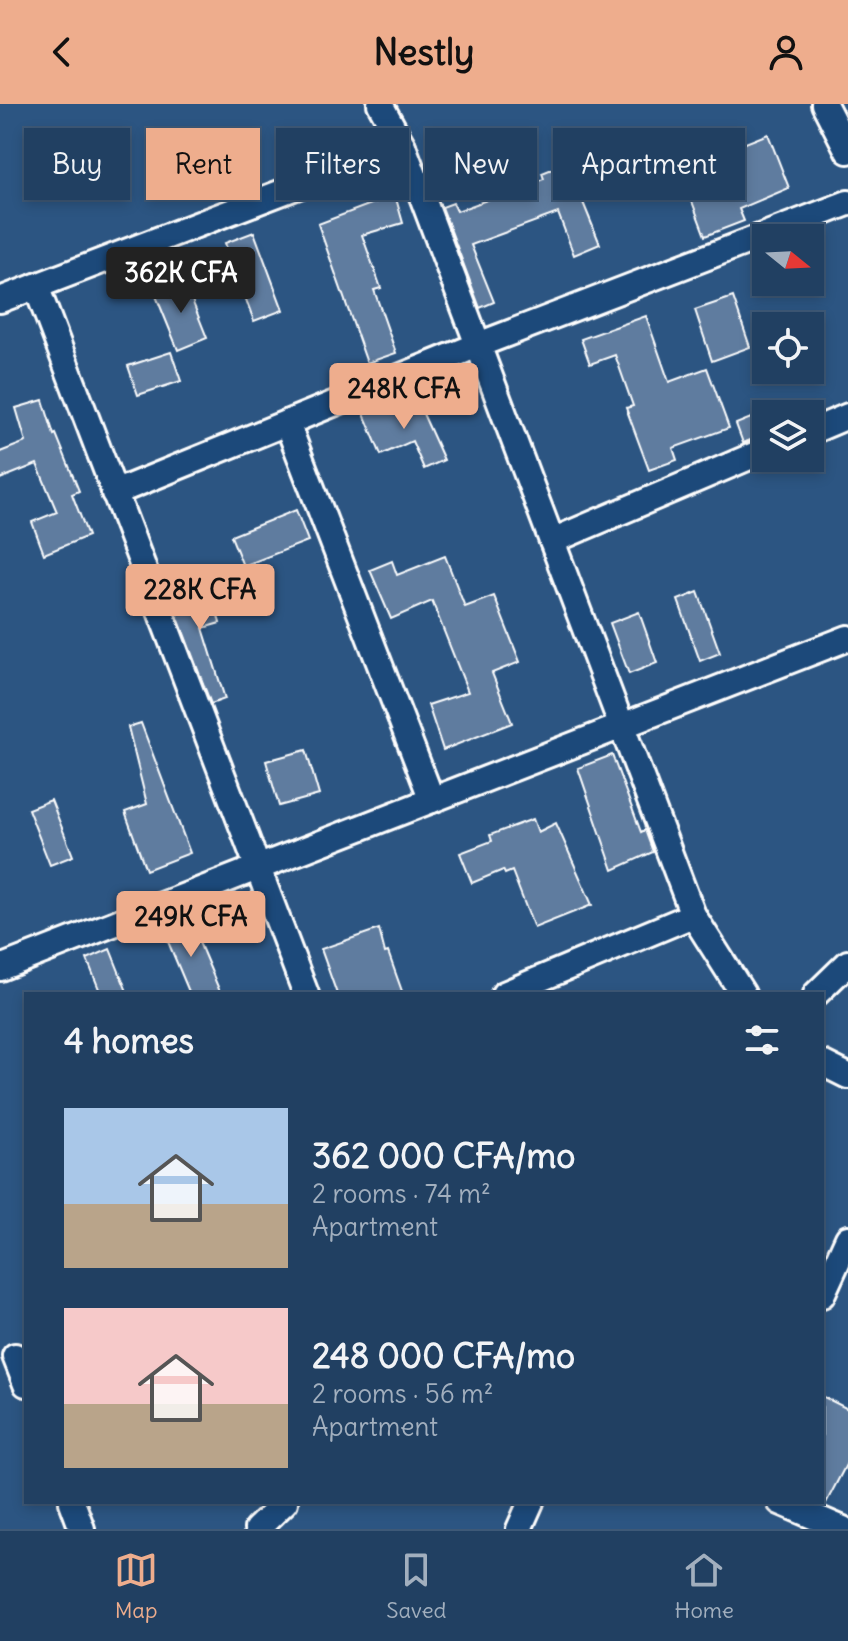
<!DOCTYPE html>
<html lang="en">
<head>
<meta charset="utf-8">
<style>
	body { margin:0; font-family:Delius,sans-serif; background:#2d4b6b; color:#f1f3f6; height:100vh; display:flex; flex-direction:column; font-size:30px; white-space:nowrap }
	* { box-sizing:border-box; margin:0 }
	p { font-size:26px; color:#a2afbe }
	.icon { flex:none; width:44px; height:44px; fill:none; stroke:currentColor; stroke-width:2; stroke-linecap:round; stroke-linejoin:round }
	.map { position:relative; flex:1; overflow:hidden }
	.sheet { position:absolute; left:24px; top:888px; width:800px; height:512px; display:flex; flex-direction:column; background:#214062; border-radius:0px; box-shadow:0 4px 12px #0003,0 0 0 2px #3e5977 }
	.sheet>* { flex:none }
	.top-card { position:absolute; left:24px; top:24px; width:800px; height:72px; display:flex; gap:16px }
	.needle { width:52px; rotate:108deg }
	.buttons { position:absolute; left:752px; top:120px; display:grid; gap:16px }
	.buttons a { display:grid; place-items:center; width:72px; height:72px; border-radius:0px; background:#214062; box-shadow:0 4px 12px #0003,0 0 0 2px #3e5977; font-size:40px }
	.price { position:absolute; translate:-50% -68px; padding:0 18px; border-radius:8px; background:#eead8d; color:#111; font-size:26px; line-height:52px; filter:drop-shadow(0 2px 4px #0008) }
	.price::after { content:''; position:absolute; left:50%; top:48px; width:24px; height:18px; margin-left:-12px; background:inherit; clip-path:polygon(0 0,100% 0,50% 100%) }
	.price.on { background:#222; color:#fff }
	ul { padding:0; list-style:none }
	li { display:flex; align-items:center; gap:24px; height:200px; padding:0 40px }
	li span { display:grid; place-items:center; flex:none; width:224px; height:160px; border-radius:0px; color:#555 }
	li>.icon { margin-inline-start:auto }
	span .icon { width:96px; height:96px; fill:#fffc; stroke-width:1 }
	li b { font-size:34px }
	h2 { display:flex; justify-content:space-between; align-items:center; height:96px; padding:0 40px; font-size:34px }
	.chip { padding:0 28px; border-radius:0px; background:#214062; box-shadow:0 4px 12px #0003,0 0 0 2px #3e5977; font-size:28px; line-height:72px }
	.chip.on { background:#eead8d; color:#111 }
	header { display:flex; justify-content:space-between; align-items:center; height:104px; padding:0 40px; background:#eead8d; color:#111; font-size:36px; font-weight:700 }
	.tabs { display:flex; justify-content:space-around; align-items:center; height:112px; border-top:2px solid #3e5977; background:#214062; font-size:22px; color:#a2afbe }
	.tabs a { display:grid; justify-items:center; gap:4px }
	.tabs .on { color:#eead8d }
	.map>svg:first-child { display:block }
</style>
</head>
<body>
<header><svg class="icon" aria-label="back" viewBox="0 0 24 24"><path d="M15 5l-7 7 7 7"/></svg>Nestly<svg class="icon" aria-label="person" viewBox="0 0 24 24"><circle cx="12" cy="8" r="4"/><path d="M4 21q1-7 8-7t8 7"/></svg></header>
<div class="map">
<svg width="848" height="1425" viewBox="0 0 848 1425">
	<rect width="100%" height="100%" fill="#2c5582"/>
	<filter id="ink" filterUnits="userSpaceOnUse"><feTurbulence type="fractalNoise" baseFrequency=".0125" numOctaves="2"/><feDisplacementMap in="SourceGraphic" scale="16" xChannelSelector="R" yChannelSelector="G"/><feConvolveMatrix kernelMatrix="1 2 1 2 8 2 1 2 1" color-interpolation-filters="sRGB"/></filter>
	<g filter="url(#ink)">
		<g fill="#5e7c9f" stroke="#fff" stroke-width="2">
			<path d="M715,27L723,48L768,30L789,84L739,105L744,117L705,132L681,68L661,75L652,51Z"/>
			<path d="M567,59L600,140L574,151L558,109L471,141L494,198L480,204L442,103L453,99L457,107L544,75L542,69Z"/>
			<path d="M395,91L403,119L362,131L381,184L374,186L396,249L367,259L318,120Z"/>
			<path d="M254,128L283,206L254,217L225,139Z"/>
			<path d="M184,176L207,234L178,246L154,187Z"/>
			<path d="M733,193L750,243L712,257L695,206Z"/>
			<path d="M646,212L669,278L707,264L729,324L673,344L677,356L649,366L626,304L633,302L615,251L590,260L581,235Z"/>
			<path d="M171,248L181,277L138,291L128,262Z"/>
			<path d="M415,292L444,356L424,365L412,337L381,351L364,310L389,300L390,303Z"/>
			<path d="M43,296L54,331L56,330L79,387L72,390L88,432L44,450L32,418L57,408L37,360L0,375V348L26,338L16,304Z"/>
			<path d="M766,308V330L743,339L736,320Z"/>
			<path d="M296,406L308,437L243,462L231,432Z"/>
			<path d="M445,452L465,503L494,492L520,558L492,569L512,619L443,646L428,601L468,588L432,497L391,515L370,466L392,457L397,471Z"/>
			<path d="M209,478L220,519L203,524L225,595L211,600L169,490Z"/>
			<path d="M698,488L720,549L700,557L678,496Z"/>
			<path d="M639,508L657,559L629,570L610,519Z"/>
			<path d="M141,619L190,749L146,766L125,708L147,700L128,623Z"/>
			<path d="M306,646L319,691L279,702L266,657Z"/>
			<path d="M612,651L641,728L645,726L653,748L613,766L578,664Z"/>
			<path d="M51,696L73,752L50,761L28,705Z"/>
			<path d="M533,715L538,728L556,719L592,801L534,824L512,767L505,770L503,766L472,779L460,749L492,737L490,731Z"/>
			<path d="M190,817L221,890H190L161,821Z"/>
			<path d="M379,825L385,849L388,848L403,890H337L321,845Z"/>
			<path d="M110,845L128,890H101L87,855Z"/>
			<path d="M822,1292L848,1305V1357L825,1401L822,1400Z"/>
		</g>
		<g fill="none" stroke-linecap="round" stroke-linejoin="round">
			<defs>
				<g id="street">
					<path d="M380,0L403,42L693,811L743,890"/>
					<path d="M824,0L848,47"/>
					<path d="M36,182L306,890"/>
					<path d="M0,196L403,42"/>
					<path d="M287,319L432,696"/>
					<path d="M810,328L848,312"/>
					<path d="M114,389L478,241L848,99"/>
					<path d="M552,437L766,346"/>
					<path d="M0,864L848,534"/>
					<path d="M504,890L693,811"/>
					<path d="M816,890L848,859"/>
					<path d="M822,959L848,972"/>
					<path d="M822,1191L848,1134"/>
					<path d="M15,1252L26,1280"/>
					<path d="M72,1398L82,1425"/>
					<path d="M780,1398L843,1425"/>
					<path d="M257,1425L285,1398"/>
					<path d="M519,1425L531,1398"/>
				</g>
			</defs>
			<use href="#street" stroke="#fff" stroke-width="30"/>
			<use href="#street" stroke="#1f4a7a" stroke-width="24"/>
		</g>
	</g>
</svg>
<div class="buttons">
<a><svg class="needle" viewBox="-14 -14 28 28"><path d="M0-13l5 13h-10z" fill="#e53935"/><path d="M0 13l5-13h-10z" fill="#a2afbe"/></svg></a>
<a><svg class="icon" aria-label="locate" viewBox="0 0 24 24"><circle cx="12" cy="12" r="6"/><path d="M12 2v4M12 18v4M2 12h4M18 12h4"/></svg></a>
<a><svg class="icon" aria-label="layers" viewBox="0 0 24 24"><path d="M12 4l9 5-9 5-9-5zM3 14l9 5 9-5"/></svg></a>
</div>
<b class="price on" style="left:181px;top:211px">362K CFA</b>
<b class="price" style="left:404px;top:327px">248K CFA</b>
<b class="price" style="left:200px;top:528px">228K CFA</b>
<b class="price" style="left:191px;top:855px">249K CFA</b>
<div class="top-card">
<a class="chip">Buy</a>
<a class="chip on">Rent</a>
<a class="chip">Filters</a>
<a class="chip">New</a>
<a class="chip">Apartment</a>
</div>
<section class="sheet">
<h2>4 homes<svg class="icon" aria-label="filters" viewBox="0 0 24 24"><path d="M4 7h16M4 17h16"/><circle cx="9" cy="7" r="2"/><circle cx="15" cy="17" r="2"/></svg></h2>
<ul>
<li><span style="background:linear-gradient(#a9c7e8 60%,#b9a48a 0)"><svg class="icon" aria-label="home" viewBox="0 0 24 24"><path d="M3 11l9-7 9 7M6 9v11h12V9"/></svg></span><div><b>362 000 CFA/mo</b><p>2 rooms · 74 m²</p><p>Apartment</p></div></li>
<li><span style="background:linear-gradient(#f6c9c9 60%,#b9a48a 0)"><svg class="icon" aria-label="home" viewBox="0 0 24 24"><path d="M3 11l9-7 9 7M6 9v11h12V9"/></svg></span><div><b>248 000 CFA/mo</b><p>2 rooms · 56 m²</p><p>Apartment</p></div></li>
</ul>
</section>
</div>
<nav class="tabs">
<a class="on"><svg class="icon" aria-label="map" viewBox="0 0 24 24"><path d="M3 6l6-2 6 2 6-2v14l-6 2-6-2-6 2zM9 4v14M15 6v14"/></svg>Map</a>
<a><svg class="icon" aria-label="saved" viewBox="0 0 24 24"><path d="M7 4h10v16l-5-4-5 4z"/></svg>Saved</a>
<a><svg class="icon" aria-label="home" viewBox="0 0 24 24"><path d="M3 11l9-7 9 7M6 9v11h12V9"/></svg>Home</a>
</nav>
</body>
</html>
